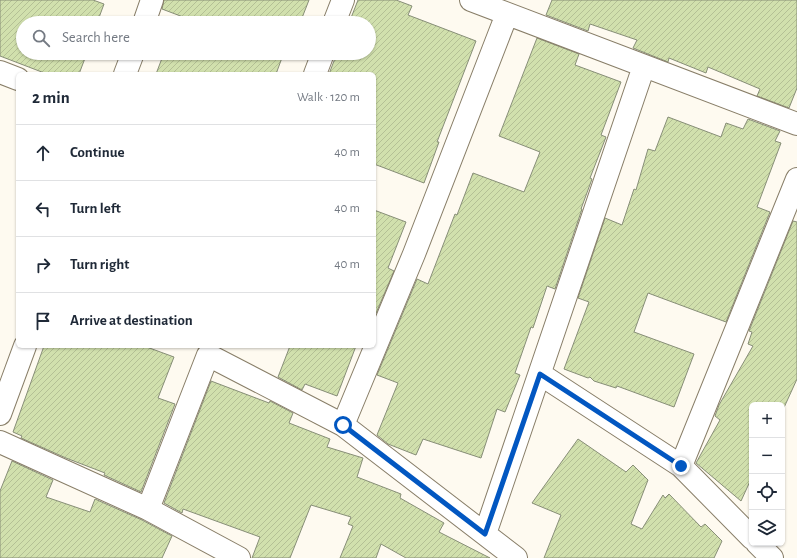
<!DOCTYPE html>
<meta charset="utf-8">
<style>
:root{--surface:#fff;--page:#f6f6f7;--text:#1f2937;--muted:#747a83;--line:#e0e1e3}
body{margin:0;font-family:"Alegreya Sans",sans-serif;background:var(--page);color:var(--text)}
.controls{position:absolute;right:12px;bottom:12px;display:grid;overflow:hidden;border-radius:6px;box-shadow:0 1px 3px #0004}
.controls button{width:36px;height:36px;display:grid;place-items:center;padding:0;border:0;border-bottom:1px solid var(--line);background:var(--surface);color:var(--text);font:20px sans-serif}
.stop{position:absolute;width:12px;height:12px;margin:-9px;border:3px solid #0257c1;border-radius:50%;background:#fff}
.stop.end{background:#0257c1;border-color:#fff;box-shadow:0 1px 4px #0008}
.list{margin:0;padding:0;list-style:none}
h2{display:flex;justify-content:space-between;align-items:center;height:52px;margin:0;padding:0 16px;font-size:17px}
h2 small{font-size:13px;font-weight:400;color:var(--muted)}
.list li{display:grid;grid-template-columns:26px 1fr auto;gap:12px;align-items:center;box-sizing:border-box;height:56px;padding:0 16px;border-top:1px solid var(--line)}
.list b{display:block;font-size:15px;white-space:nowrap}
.list em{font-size:13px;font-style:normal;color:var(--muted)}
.icon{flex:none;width:22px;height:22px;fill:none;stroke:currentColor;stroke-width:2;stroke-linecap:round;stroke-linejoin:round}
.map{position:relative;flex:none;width:797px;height:558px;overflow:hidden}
.search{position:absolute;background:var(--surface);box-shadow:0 1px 3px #0004;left:16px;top:16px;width:360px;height:44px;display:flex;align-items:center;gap:10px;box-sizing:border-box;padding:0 14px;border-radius:22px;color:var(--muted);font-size:15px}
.panel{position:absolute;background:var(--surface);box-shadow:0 1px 3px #0004;left:16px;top:72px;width:360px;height:276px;border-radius:6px}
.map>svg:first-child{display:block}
.building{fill:url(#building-hatch);stroke:#878e77}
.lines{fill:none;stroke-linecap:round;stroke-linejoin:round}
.minor-casing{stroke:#887e68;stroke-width:24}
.minor{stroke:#fff;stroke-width:22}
.route{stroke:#0257c1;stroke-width:5}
</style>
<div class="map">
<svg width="797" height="558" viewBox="0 0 797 558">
<defs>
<pattern id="building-hatch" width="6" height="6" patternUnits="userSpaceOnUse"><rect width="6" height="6" fill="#d1e0ad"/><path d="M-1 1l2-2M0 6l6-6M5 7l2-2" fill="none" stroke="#b4c095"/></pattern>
</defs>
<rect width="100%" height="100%" fill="#fefaf0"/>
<!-- building -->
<path class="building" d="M 0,0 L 93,0 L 104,4 L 97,23 L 23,23 L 23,53 L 87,53 L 79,74 L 47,74 L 0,56 Z
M 164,0 L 309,0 L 300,23 L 199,23 L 162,9 Z
M 358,0 L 396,0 L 412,6 L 408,15 L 476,41 L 437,142 L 439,142 L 424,183 L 374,164 L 374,74 L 329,74 L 337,53 L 369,53 L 369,23 L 349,23 Z
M 552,0 L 797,0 L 797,88 L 789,108 L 757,96 L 760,89 L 708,67 L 706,73 L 669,58 L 668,62 L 633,48 L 637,40 L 590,24 L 588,31 L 546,15 Z
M 537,38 L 579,54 L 575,65 L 621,82 L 601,135 L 606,137 L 590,178 L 592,179 L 581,209 L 582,209 L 555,289 L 547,286 L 533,328 L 531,327 L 515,373 L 520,375 L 505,412 L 497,409 L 481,458 L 423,439 L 416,455 L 388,444 L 377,435 L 398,383 L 377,375 L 417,279 L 428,284 L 455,214 L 457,215 L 473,173 L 524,192 L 540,152 L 499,136 Z
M 164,53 L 293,53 L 291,58 L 283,55 L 276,74 L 156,74 Z
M 668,117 L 721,137 L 726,123 L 743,129 L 748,119 L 780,131 L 775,141 L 781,143 L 757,207 L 770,212 L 726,322 L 648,293 L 634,332 L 694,354 L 674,407 L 617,386 L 616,388 L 594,381 L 590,377 L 588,378 L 564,369 L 589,302 L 578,298 L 605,218 L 622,225 L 634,189 L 636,190 L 648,149 L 655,151 Z
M 374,210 L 406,222 L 388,268 L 394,271 L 374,318 Z
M 793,221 L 797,222 L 797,379 L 782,412 L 782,405 L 752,405 L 752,477 L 741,501 L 696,463 L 720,420 L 715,416 L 719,405 L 753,346 L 748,344 L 752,332 L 749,331 Z
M 44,346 L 144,346 L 174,357 L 158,398 L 175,404 L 141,492 L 104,475 L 105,473 L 66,458 L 21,438 L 22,436 L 13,432 Z
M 290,346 L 356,346 L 337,396 L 305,384 L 302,390 L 278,377 Z
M 211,381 L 269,403 L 270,401 L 293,413 L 289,423 L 330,439 L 327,447 L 363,458 L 357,477 L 401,494 L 400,498 L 444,523 L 439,532 L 490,558 L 406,558 L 381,544 L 376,558 L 340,558 L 353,526 L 348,524 L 351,517 L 311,505 L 290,558 L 252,558 L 260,537 L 183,509 L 182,513 L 164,503 Z
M 578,439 L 626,472 L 633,465 L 648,480 L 631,524 L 642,529 L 663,495 L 665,498 L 669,494 L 701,527 L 705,524 L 722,541 L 714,558 L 544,558 L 561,515 L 532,503 Z
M 12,461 L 53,480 L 46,497 L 90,512 L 95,499 L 142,520 L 172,536 L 162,558 L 0,558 L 0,491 Z"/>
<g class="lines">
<defs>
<path id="minor" d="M 471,0 L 797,124
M 507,14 L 414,254 L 343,425 L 516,558
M 144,23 L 152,0
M 334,23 L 343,0
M 0,72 L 18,79
M 125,74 L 133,53
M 315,74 L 323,53
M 540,374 L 681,466 L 752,538
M 0,414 L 25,346
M 0,442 L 148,509 L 208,355 L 343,425
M 681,466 L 797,179
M 148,509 L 239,558
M 485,534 L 644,66
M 757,543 L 772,558"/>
</defs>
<!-- minor casing -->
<use href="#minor" class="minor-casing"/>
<!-- minor -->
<use href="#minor" class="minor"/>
</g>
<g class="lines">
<!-- route -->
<path class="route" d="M 343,425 L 485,534 L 540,374 L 681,466"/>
</g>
</svg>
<div class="controls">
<button>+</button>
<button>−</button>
<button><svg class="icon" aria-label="locate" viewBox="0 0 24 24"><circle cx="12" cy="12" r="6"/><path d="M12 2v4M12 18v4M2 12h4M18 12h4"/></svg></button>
<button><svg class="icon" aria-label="layers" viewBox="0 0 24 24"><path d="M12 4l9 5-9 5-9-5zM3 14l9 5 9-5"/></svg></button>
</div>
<div class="stop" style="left:343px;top:425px"></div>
<div class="stop end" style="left:681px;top:466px"></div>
<div class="search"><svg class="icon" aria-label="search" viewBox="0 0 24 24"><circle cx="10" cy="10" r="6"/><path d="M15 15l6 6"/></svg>Search here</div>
<section class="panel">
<h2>2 min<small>Walk · 120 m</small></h2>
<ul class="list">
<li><svg class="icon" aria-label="ahead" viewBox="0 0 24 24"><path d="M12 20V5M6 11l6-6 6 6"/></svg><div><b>Continue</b></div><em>40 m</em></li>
<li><svg class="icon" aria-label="left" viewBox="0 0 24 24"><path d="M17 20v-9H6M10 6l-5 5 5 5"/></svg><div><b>Turn left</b></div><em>40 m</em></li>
<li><svg class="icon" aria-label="right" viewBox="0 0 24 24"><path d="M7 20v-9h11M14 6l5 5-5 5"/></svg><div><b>Turn right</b></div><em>40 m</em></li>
<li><svg class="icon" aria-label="arrive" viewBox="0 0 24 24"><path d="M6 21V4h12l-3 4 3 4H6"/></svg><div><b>Arrive at destination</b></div></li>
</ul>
</section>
</div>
